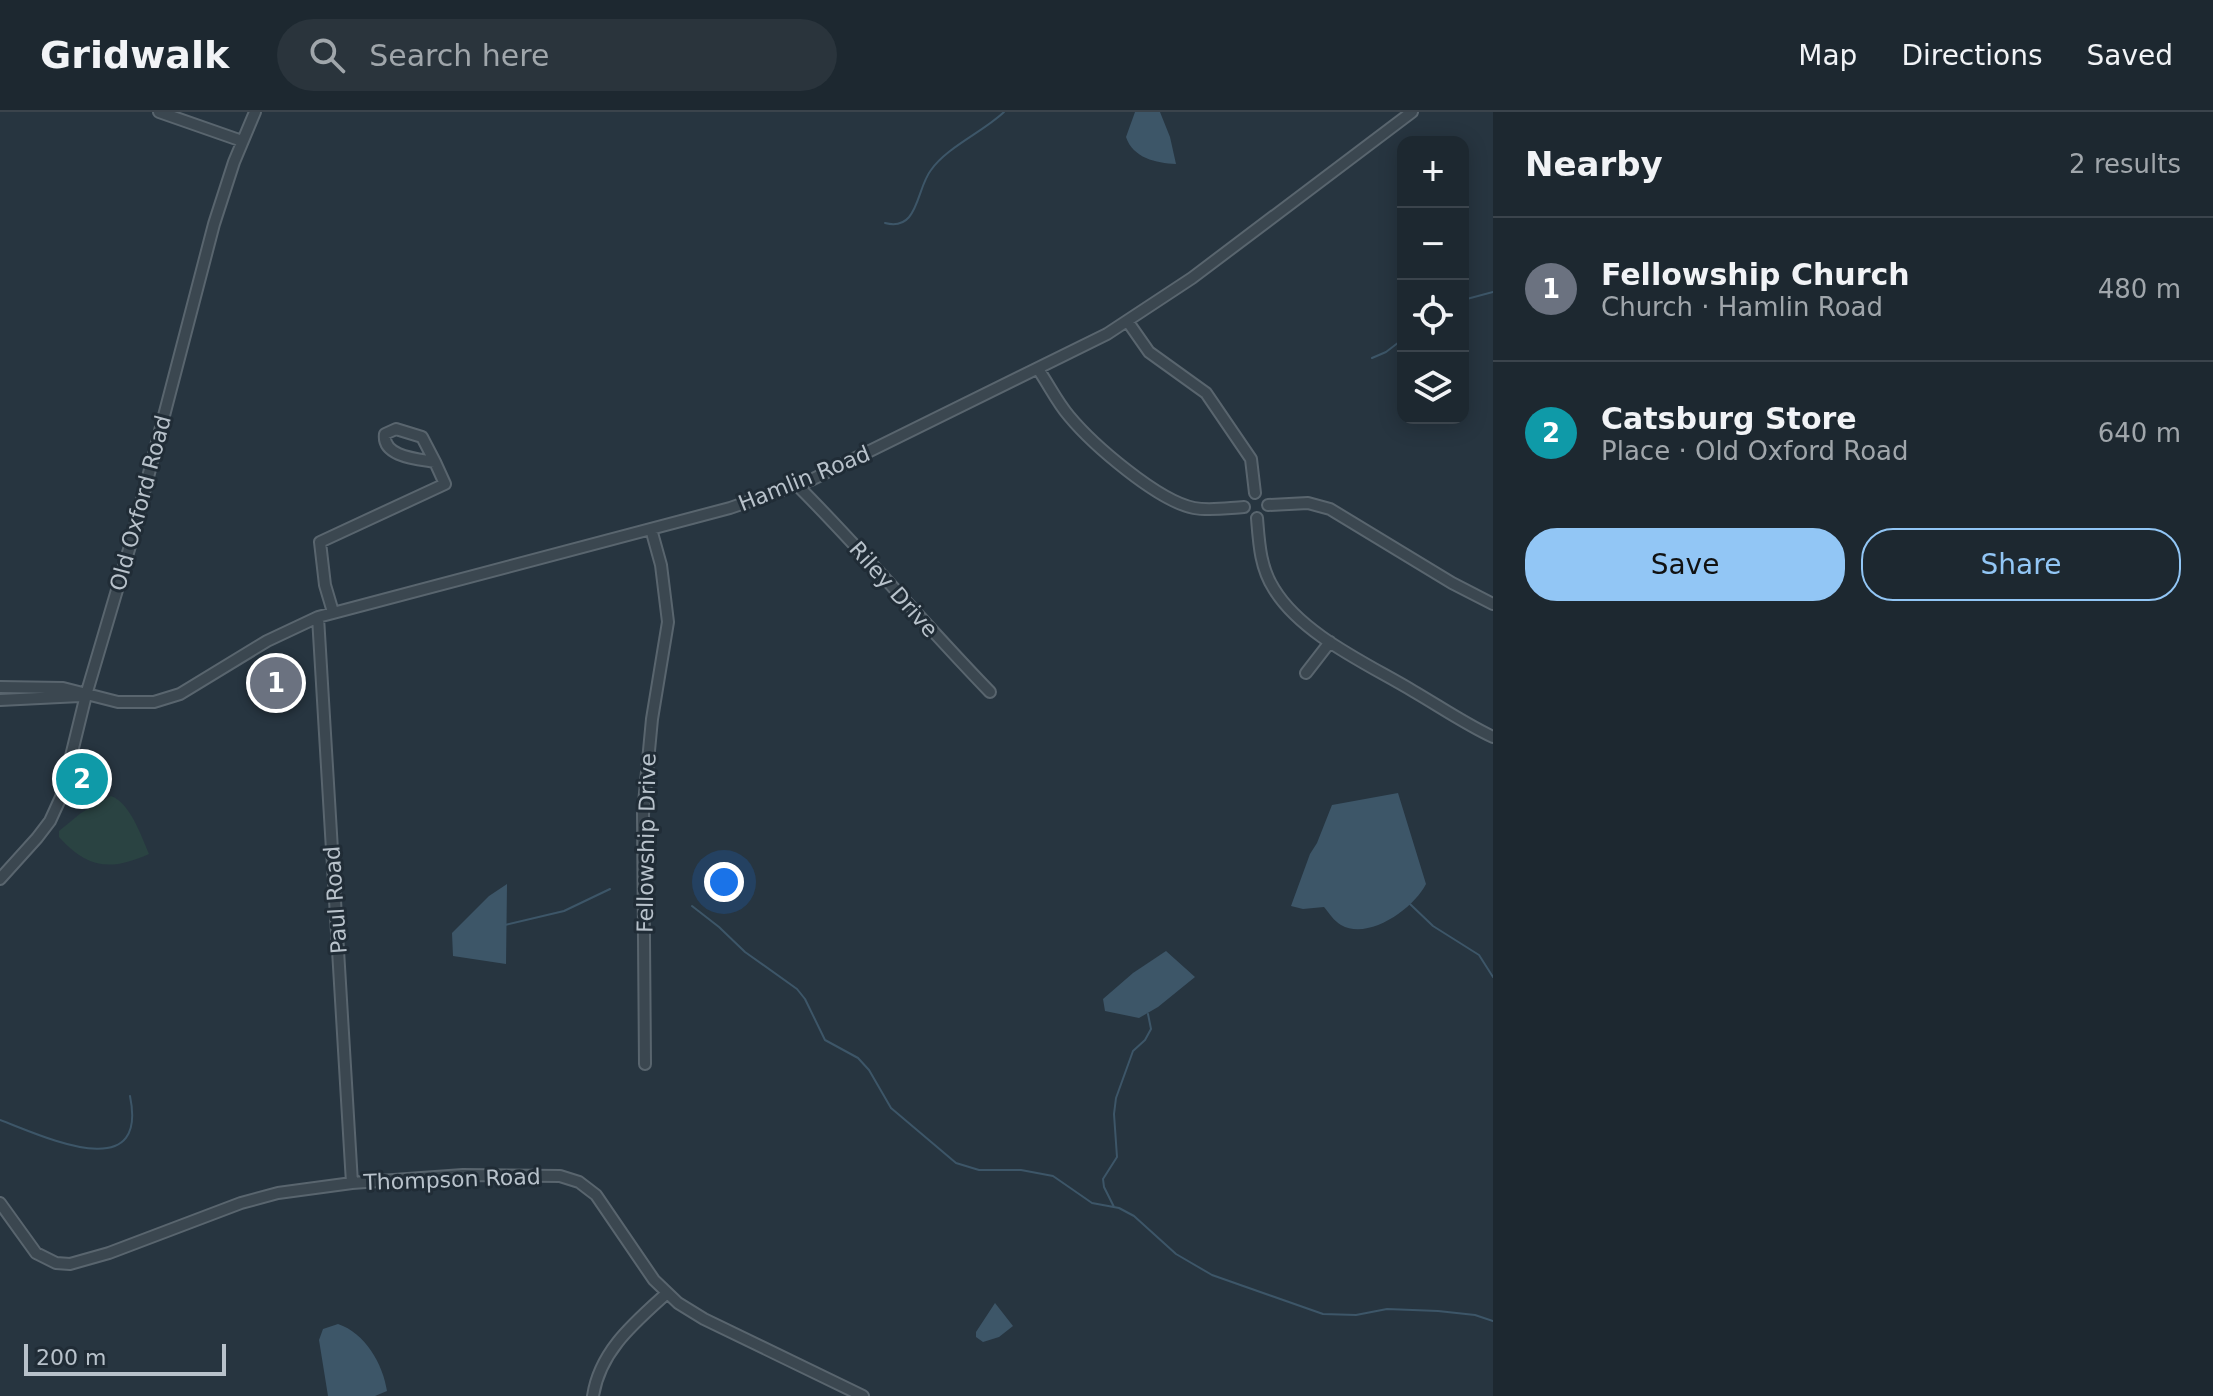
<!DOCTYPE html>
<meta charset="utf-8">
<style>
:root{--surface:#1d2830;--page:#2a343c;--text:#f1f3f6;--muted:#a0a6ab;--line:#3b444c;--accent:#92c6f5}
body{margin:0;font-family:"DejaVu Sans",sans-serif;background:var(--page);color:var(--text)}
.controls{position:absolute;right:24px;top:24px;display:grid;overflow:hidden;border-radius:16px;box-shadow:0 4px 20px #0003}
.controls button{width:72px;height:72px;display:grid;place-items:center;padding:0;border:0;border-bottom:2px solid var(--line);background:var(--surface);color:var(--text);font:40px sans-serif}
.scale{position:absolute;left:24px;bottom:20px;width:202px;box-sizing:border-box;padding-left:8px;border:4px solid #b8c2cb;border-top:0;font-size:22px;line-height:28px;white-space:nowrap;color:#b8c2cb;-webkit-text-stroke:6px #202c36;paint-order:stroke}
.you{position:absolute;left:724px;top:770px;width:28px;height:28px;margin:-20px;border:6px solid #fff;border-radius:50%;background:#1a73e8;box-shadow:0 0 0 12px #1a73e833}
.badge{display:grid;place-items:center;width:52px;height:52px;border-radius:50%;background:var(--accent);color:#fff;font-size:26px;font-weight:700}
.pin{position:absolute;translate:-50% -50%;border:4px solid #fff;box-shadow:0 2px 8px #0006}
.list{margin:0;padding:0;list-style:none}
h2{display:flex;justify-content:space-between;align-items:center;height:104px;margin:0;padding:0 32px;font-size:34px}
h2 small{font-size:26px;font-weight:400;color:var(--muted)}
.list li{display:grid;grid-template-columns:52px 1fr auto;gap:24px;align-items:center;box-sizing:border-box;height:144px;padding:0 32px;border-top:2px solid var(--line)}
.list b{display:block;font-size:30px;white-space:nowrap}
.list p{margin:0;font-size:26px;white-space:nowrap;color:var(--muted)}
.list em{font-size:26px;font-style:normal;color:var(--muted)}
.actions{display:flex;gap:16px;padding:24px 32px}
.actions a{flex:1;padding:18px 0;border:2px solid var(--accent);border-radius:32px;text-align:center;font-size:28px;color:var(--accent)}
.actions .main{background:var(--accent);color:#111}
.icon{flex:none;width:44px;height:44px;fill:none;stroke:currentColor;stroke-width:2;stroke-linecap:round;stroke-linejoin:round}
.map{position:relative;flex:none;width:1493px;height:1284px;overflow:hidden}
header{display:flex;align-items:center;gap:48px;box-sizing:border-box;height:112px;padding:0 40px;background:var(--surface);border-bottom:2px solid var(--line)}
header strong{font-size:38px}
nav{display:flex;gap:44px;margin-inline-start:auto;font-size:28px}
.search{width:560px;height:72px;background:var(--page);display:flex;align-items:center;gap:20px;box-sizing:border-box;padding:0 28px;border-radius:44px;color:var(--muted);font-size:30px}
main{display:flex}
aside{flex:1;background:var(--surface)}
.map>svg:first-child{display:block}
.green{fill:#2a4342}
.water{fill:#3d5668}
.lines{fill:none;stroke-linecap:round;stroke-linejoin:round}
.stream{stroke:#3d5668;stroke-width:2}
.minor-casing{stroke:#59656e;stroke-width:14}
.minor{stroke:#3b4750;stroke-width:10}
.labels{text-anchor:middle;stroke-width:6;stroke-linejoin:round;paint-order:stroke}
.street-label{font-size:22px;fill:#b8c2cb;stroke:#202c36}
</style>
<header>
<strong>Gridwalk</strong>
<div class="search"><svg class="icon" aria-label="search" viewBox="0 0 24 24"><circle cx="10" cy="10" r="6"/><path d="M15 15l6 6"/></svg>Search here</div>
<nav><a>Map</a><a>Directions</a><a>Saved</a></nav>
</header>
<main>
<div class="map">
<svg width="1493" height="1284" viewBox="0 0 1493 1284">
<rect width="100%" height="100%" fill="#273540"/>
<!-- green -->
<path class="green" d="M 111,684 C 130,691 141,723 149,742 C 111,759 88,757 59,725 L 59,719 L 81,701 Z"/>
<!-- water -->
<path class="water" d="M 1135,0 L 1160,0 L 1170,25 L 1176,52 C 1156,51 1133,46 1126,25 Z
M 1398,681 L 1426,772 C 1414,796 1369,829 1341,813 C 1334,809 1329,801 1324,795 L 1303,797 L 1291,794 L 1310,742 L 1317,731 L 1332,693 Z
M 507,772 L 506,852 L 453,844 L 452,821 L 489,784 Z
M 1166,839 L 1195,865 L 1158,895 L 1139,906 L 1105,899 L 1103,887 L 1133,861 Z
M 995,1191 L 1013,1214 L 999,1225 L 983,1230 L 976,1225 L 976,1220 Z
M 338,1212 C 365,1221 383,1252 387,1279 L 375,1284 L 328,1284 L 319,1228 L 323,1217 Z"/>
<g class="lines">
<!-- stream -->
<path class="stream" d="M 885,111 C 919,120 916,77 931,58 C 947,35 983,20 1004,0
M 1463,188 L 1493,180
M 1372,246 L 1386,240 L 1403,227
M 1410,792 L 1433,814 L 1479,843 L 1493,865
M 692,794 L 719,815 L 745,840 L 797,877 L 805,887 L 825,928 L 858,946 L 869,958 L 891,996 L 956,1051 L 979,1058 L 1021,1058 L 1053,1064 L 1092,1091 L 1119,1096 L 1134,1104 L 1176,1142 L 1212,1163 L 1323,1202 L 1356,1203 L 1387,1197 L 1438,1199 L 1475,1203 L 1493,1209
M 505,813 L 564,799 L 610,777
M 0,1008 C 41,1023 149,1076 130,984
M 1114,1095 L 1104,1075 L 1103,1067 L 1117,1045 L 1114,1002 L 1116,986 L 1133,939 L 1145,928 L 1151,917 L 1148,902"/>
<defs>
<path id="minor" d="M 159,0 L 242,29
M 1128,210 L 1149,240 L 1206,281 L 1251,347 L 1255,381
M 1038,257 C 1049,273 1057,290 1069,304 C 1093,333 1158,389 1194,396 C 1210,399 1227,396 1244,395
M 396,317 L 422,325 L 435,350 C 418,347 382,345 385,322 Z
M 797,373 C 864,440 924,512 990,580
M 1268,393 L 1308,391 L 1330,397 L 1452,471 L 1493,492
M 1257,406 C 1259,431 1260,455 1274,477 C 1302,523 1368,552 1413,579 C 1439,594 1465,612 1493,625
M 333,500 L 325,473 L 320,430 L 445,372 L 435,350
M 318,505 L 352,1071
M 1306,561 L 1330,530
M 0,575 L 63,576 L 118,590 L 154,590 L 180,582 L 267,529 L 318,505 L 730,396 L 811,368 L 1107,222 L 1192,166 L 1412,0
M 0,588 L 80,584
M 0,767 L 37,726 L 50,709 L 61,685 L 86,583 L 130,434 L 214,112 L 234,50 L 255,0
M 645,952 L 643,702 L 652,607 L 668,510 L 661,453 L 651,417
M 0,1091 L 36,1141 L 56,1151 L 70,1152 L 109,1141 L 241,1091 L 278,1081 L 352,1071 L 463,1063 L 560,1064 L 579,1070 L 596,1083 L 654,1168 L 678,1191 L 704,1207 L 863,1284
M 593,1284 C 600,1239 634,1211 666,1182"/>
</defs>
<!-- minor casing -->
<use href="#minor" class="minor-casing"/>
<!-- minor -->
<use href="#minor" class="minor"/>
</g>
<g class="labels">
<!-- street labels -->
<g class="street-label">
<text transform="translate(804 366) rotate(-22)" y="8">Hamlin Road</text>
<text transform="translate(140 391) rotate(-75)" y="8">Old Oxford Road</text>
<text transform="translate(894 477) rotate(48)" y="8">Riley Drive</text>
<text transform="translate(646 731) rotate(-89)" y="8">Fellowship Drive</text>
<text transform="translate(335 788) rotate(-94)" y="8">Paul Road</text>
<text transform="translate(452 1067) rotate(-2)" y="8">Thompson Road</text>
</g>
</g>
</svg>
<div class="controls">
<button>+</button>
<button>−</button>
<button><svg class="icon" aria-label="locate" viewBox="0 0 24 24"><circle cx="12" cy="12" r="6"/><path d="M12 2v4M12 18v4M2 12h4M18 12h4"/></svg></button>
<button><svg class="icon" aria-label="layers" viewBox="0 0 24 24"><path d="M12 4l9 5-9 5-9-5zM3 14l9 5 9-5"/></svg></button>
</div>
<div class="scale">200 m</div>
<div class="you"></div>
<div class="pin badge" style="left:276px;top:571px;background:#6b7280">1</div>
<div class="pin badge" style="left:82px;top:667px;background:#0f9aa8">2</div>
</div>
<aside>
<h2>Nearby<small>2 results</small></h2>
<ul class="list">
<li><span class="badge" style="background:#6b7280">1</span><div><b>Fellowship Church</b><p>Church · Hamlin Road</p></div><em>480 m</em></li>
<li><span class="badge" style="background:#0f9aa8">2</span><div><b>Catsburg Store</b><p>Place · Old Oxford Road</p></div><em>640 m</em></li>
</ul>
<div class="actions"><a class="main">Save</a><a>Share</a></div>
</aside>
</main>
